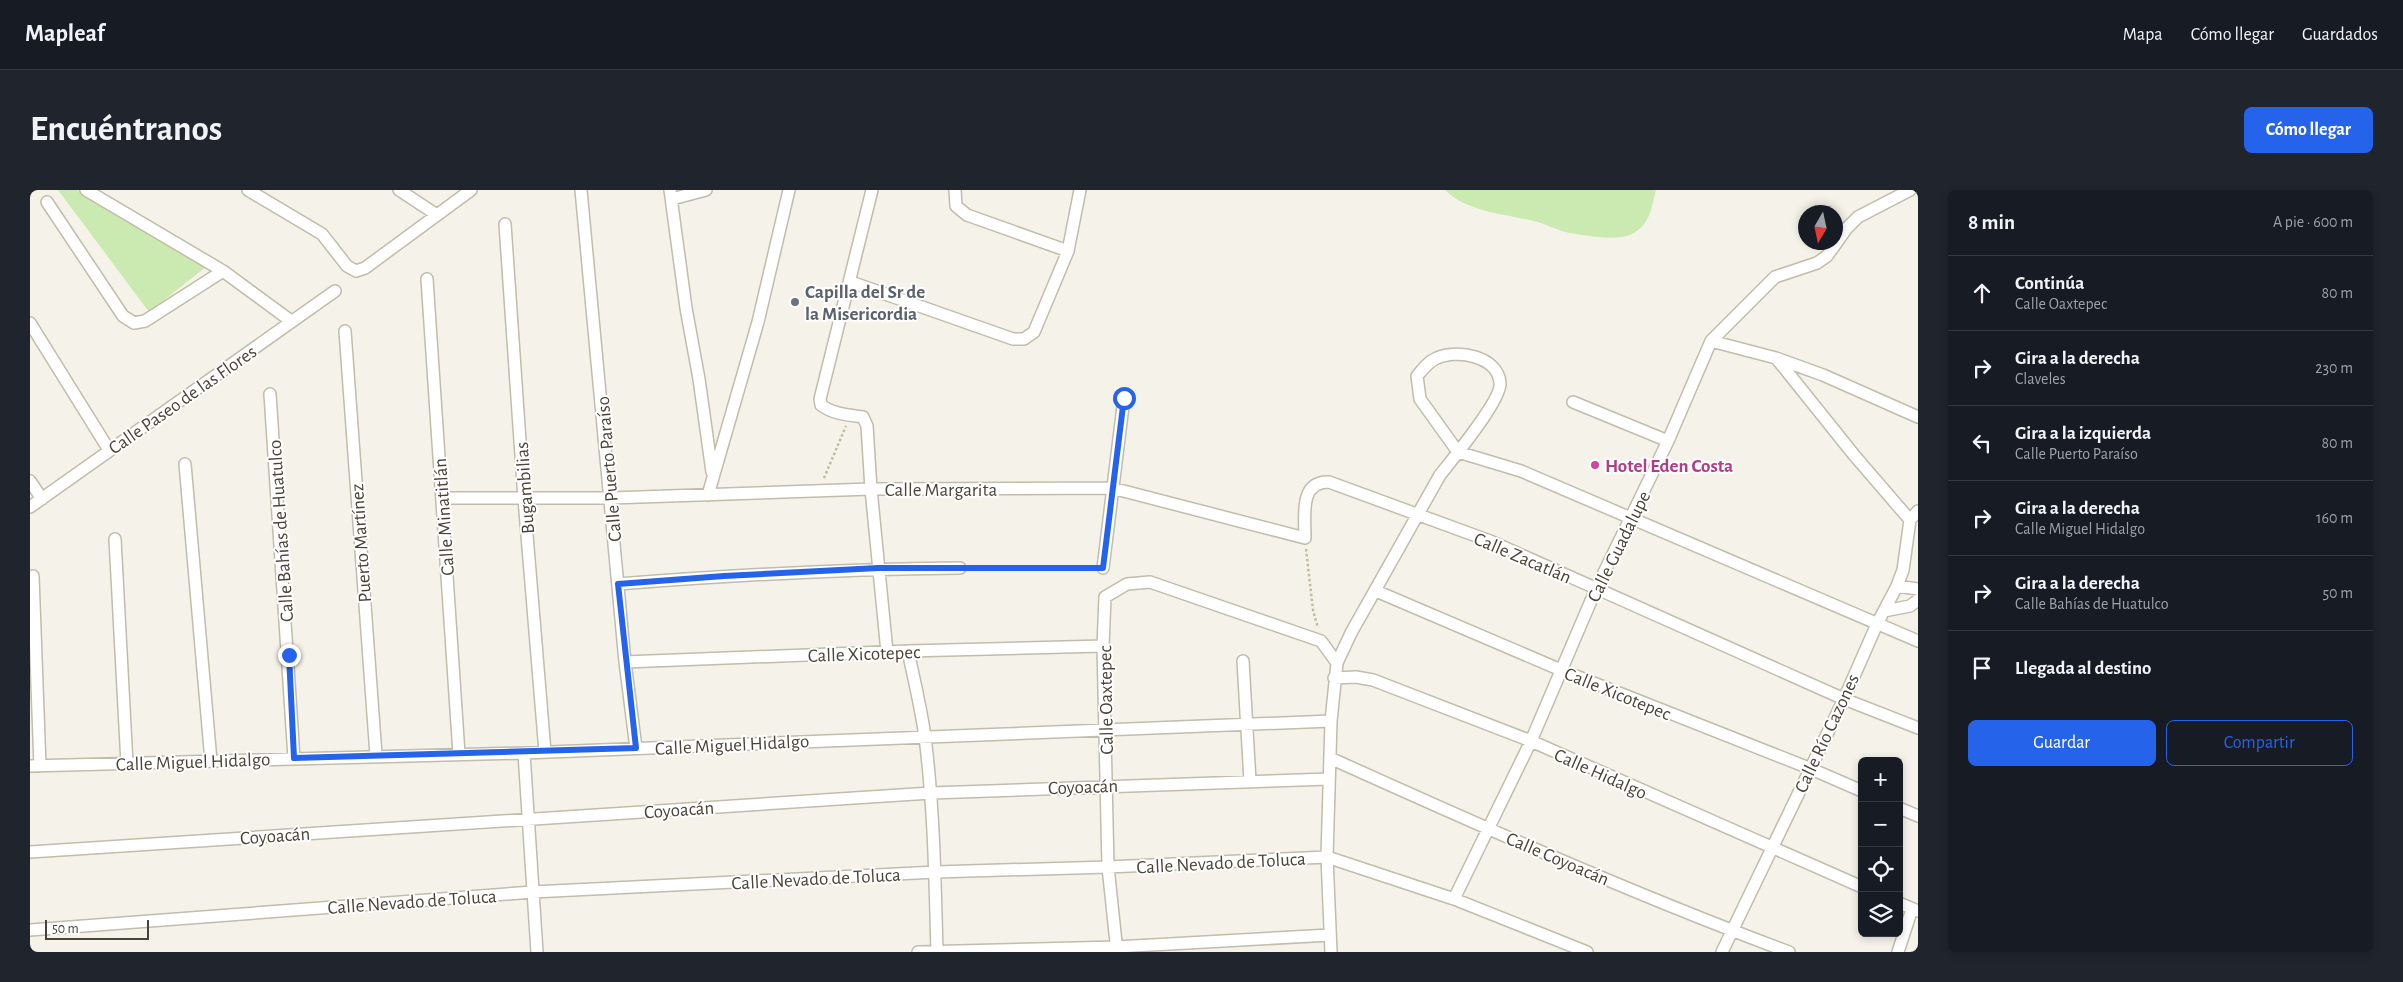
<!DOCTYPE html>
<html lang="es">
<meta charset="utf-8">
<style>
:root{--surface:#171b24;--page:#20242c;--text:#f1f3f6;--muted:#9ea1a6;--line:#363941;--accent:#2563eb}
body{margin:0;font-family:"Alegreya Sans",sans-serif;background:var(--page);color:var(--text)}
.controls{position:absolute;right:15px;bottom:15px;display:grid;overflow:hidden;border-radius:8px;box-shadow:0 2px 8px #0003}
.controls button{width:45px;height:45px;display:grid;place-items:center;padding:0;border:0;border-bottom:1px solid var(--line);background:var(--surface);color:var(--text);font:25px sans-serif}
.compass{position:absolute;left:1768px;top:15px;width:45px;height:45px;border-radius:50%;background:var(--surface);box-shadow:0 2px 8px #0003;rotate:189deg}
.scale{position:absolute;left:15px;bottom:12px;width:104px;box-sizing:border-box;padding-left:5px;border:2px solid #494437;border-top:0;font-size:14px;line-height:18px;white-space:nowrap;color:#494437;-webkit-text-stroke:4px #fff;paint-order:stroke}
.stop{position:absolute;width:15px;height:15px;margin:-11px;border:4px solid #2563eb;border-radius:50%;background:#fff}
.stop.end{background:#2563eb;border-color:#fff;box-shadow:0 1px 5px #0008}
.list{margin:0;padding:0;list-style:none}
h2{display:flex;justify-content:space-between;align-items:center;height:65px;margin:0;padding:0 20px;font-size:21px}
h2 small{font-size:16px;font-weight:400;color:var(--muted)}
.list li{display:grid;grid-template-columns:32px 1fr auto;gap:15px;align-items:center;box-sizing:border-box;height:75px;padding:0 20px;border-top:1px solid var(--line)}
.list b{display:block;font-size:19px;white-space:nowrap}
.list p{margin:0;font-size:16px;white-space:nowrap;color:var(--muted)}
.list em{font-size:16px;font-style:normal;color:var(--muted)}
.actions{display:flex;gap:10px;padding:15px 20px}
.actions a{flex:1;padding:11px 0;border:1px solid var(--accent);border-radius:8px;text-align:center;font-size:18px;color:var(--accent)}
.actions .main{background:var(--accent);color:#fff}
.icon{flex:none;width:28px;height:28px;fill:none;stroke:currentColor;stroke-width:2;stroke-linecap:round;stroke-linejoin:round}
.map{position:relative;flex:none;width:1888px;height:762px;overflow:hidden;border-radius:8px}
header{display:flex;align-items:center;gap:30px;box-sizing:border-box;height:70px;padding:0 25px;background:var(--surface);border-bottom:1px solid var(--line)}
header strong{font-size:24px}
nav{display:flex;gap:28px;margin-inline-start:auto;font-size:18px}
.intro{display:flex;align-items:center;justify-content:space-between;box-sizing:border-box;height:120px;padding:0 30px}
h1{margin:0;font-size:35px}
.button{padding:12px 22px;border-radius:8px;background:var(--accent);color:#fff;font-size:18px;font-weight:700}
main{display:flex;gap:30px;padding:0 30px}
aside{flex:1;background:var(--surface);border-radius:8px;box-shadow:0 2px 8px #0003}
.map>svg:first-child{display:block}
.green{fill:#cbeab1}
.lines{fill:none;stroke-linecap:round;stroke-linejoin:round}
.minor-casing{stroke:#c1bcab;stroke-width:14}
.path{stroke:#c3b99c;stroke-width:2.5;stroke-dasharray:2.5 2.5;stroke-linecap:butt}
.minor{stroke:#fff;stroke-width:11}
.route{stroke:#2563eb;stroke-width:6}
.worship-dot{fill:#6b7280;stroke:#fff;stroke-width:2}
.hotel-dot{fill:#d1479c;stroke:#fff;stroke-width:2}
.labels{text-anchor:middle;stroke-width:4;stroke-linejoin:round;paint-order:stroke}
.worship-label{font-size:19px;font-weight:bold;fill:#5b616d;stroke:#fff;text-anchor:start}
.street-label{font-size:19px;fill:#494437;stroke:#fff}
.hotel-label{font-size:19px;font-weight:bold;fill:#b23c85;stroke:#fff;text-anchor:start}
</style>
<header>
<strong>Mapleaf</strong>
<nav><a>Mapa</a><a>Cómo llegar</a><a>Guardados</a></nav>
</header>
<div class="intro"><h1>Encuéntranos</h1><a class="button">Cómo llegar</a></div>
<main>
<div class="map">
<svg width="1888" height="762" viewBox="0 0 1888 762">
<rect width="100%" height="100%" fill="#f5f3e9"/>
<!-- green -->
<path class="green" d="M 28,0 L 47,0 L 176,77 L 119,122 Z
M 1415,0 L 1626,0 C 1622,16 1620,34 1604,43 C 1588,52 1558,46 1540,43 C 1528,41 1516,34 1504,31 C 1475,24 1437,22 1415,0 Z"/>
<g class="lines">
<defs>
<path id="minor" d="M 56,0 L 193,81 L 261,131
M 218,0 L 292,44 L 317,76 L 326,81 L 335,78 L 441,0
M 369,0 L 407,25
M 551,0 L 595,472 L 606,558
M 640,0 L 656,118 L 669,189 L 682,282
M 842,0 L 790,209 L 791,215 C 803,224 818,225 833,227 L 837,236 L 841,299 L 857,462
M 925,0 L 926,16 L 937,25 L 1038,61
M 642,9 L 676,0
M 17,12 L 93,126 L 104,133 L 115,131 L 193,81
M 475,34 L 494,309 L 515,562
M 397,89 L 429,564
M 821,92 L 983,149 L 994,149 L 1004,142 L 1038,61 L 1050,0
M 0,133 L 79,260
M 315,141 L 346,565
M 1681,151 L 1746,168 L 1793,185 L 1888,227
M 1747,169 L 1824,265 L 1880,330
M 240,204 L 264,568
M 1543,212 L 1638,251
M 155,274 L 181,571
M 0,291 L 12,309
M 678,305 L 728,132 L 759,0
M 412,308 L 581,308 L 841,299 L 1082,298 L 1275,348 C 1275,326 1269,291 1299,292 L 1460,351 L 1814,509 L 1888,538
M 0,317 L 305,101
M 85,349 L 97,574
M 1073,378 L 1094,208
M 3,386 L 10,576
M 588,394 C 702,385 816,379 930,378
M 1867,396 L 1888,399
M 1346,401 L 1531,480 L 1779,578 L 1832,601
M 1854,421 L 1880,416 L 1888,410
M 878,461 C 884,489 891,518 895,547 C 904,619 905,690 907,762
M 1213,471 L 1220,591
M 595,472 L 878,461 L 1073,456
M 1304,488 L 1326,487 L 1343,490 L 1501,551 L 1832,697
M 494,563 L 507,762
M 1300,568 C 1451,636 1603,704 1759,762
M 0,576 L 494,563 L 1301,531
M 1869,618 L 1888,626
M 0,662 L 901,603 L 1299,589
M 1424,709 L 1501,551 L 1566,399 L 1638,251 L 1681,151 L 1745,87 L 1787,73 L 1797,66 L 1817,38 L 1828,27 L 1880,0
M 1869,713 L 1888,721
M 0,740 L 503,702 L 906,682 L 1078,677 L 1297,667 L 1424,709 L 1557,762
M 888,762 L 1086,757 L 1300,745
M 1087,762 L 1078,677 L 1073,456 L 1075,407 L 1097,394 L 1120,392 L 1291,451 L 1307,473
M 1301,762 L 1297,667 L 1301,531 L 1307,473 L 1321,443 L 1410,285 C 1422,270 1472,209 1470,193 C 1468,166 1427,159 1407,168 C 1399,171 1393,179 1387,186 L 1390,209 L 1428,262 L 1491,281 L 1888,451
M 1692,762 L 1814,509 L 1847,434 L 1867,396 L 1873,380 L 1880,330 L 1888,321
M 1868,762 L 1882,719"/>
</defs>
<!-- minor casing -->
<use href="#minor" class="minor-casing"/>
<!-- path -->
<path class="path" d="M 794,288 L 816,236
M 1276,359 L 1283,420 L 1288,438
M 941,378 L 1060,378"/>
<!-- minor -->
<use href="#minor" class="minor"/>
</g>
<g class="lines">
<!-- route -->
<path class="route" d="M 259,465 L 264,568 L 606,558 L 588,394 L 694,386 L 848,378 L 1073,378 L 1094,208"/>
</g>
<!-- markers -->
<circle class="worship-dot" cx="765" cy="112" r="5"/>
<circle class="hotel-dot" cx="1565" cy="275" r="5"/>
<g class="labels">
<!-- worship labels -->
<g class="worship-label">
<text x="775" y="108">Capilla del Sr de<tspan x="775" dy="22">la Misericordia</tspan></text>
</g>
<!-- street labels -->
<g class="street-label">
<text transform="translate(152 209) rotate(-35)" y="7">Calle Paseo de las Flores</text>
<text transform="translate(578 279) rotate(-95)" y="7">Calle Puerto Paraíso</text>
<text transform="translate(494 298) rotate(-94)" y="7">Bugambilias</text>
<text x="911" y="306">Calle Margarita</text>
<text transform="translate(413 327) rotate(-94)" y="7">Calle Minatitlán</text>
<text transform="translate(250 341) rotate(-94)" y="7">Calle Bahías de Huatulco</text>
<text transform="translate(330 353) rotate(-94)" y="7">Puerto Martínez</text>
<text transform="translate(1588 356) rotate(-64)" y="7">Calle Guadalupe</text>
<text transform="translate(1493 367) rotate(23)" y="7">Calle Zacatlán</text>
<text transform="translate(834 463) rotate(-2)" y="7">Calle Xicotepec</text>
<text transform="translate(1588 503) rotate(22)" y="7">Calle Xicotepec</text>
<text transform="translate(1075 510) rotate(-91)" y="7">Calle Oaxtepec</text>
<text transform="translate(1796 543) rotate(-65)" y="7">Calle Río Cazones</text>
<text transform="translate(702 554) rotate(-3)" y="7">Calle Miguel Hidalgo</text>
<text transform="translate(163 571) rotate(-2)" y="7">Calle Miguel Hidalgo</text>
<text transform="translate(1571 583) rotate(24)" y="7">Calle Hidalgo</text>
<text transform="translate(1053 596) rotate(-2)" y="7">Coyoacán</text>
<text transform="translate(649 619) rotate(-4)" y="7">Coyoacán</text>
<text transform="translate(245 645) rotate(-4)" y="7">Coyoacán</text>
<text transform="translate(1528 668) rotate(23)" y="7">Calle Coyoacán</text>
<text transform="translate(1191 672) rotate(-3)" y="7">Calle Nevado de Toluca</text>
<text transform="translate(786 688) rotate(-3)" y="7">Calle Nevado de Toluca</text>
<text transform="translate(382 711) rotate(-4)" y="7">Calle Nevado de Toluca</text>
</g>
<!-- hotel labels -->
<g class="hotel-label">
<text x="1575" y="282">Hotel Eden Costa</text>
</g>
</g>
</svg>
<div class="controls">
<button>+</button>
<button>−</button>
<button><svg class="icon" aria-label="locate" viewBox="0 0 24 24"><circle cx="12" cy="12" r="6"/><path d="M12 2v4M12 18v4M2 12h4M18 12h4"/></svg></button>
<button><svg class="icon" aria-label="layers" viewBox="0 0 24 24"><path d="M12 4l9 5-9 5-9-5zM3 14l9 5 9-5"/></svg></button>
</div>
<svg class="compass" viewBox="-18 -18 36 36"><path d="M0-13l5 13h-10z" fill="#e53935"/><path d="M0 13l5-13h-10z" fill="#9ea1a6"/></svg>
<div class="scale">50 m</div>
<div class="stop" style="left:1094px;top:208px"></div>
<div class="stop end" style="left:259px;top:465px"></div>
</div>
<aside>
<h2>8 min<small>A pie · 600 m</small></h2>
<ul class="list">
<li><svg class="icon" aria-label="ahead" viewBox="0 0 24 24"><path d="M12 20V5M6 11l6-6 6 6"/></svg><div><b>Continúa</b><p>Calle Oaxtepec</p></div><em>80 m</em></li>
<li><svg class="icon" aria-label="right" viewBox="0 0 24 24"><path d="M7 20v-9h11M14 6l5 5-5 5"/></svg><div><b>Gira a la derecha</b><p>Claveles</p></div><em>230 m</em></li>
<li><svg class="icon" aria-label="left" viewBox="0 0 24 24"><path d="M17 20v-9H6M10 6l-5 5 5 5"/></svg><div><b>Gira a la izquierda</b><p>Calle Puerto Paraíso</p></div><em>80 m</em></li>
<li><svg class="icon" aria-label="right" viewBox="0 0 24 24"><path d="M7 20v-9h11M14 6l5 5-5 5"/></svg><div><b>Gira a la derecha</b><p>Calle Miguel Hidalgo</p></div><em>160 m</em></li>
<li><svg class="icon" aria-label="right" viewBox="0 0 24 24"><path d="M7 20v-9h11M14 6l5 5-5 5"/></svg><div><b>Gira a la derecha</b><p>Calle Bahías de Huatulco</p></div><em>50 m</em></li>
<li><svg class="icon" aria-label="arrive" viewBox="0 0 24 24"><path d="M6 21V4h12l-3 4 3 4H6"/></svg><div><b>Llegada al destino</b></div></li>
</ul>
<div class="actions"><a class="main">Guardar</a><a>Compartir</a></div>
</aside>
</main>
